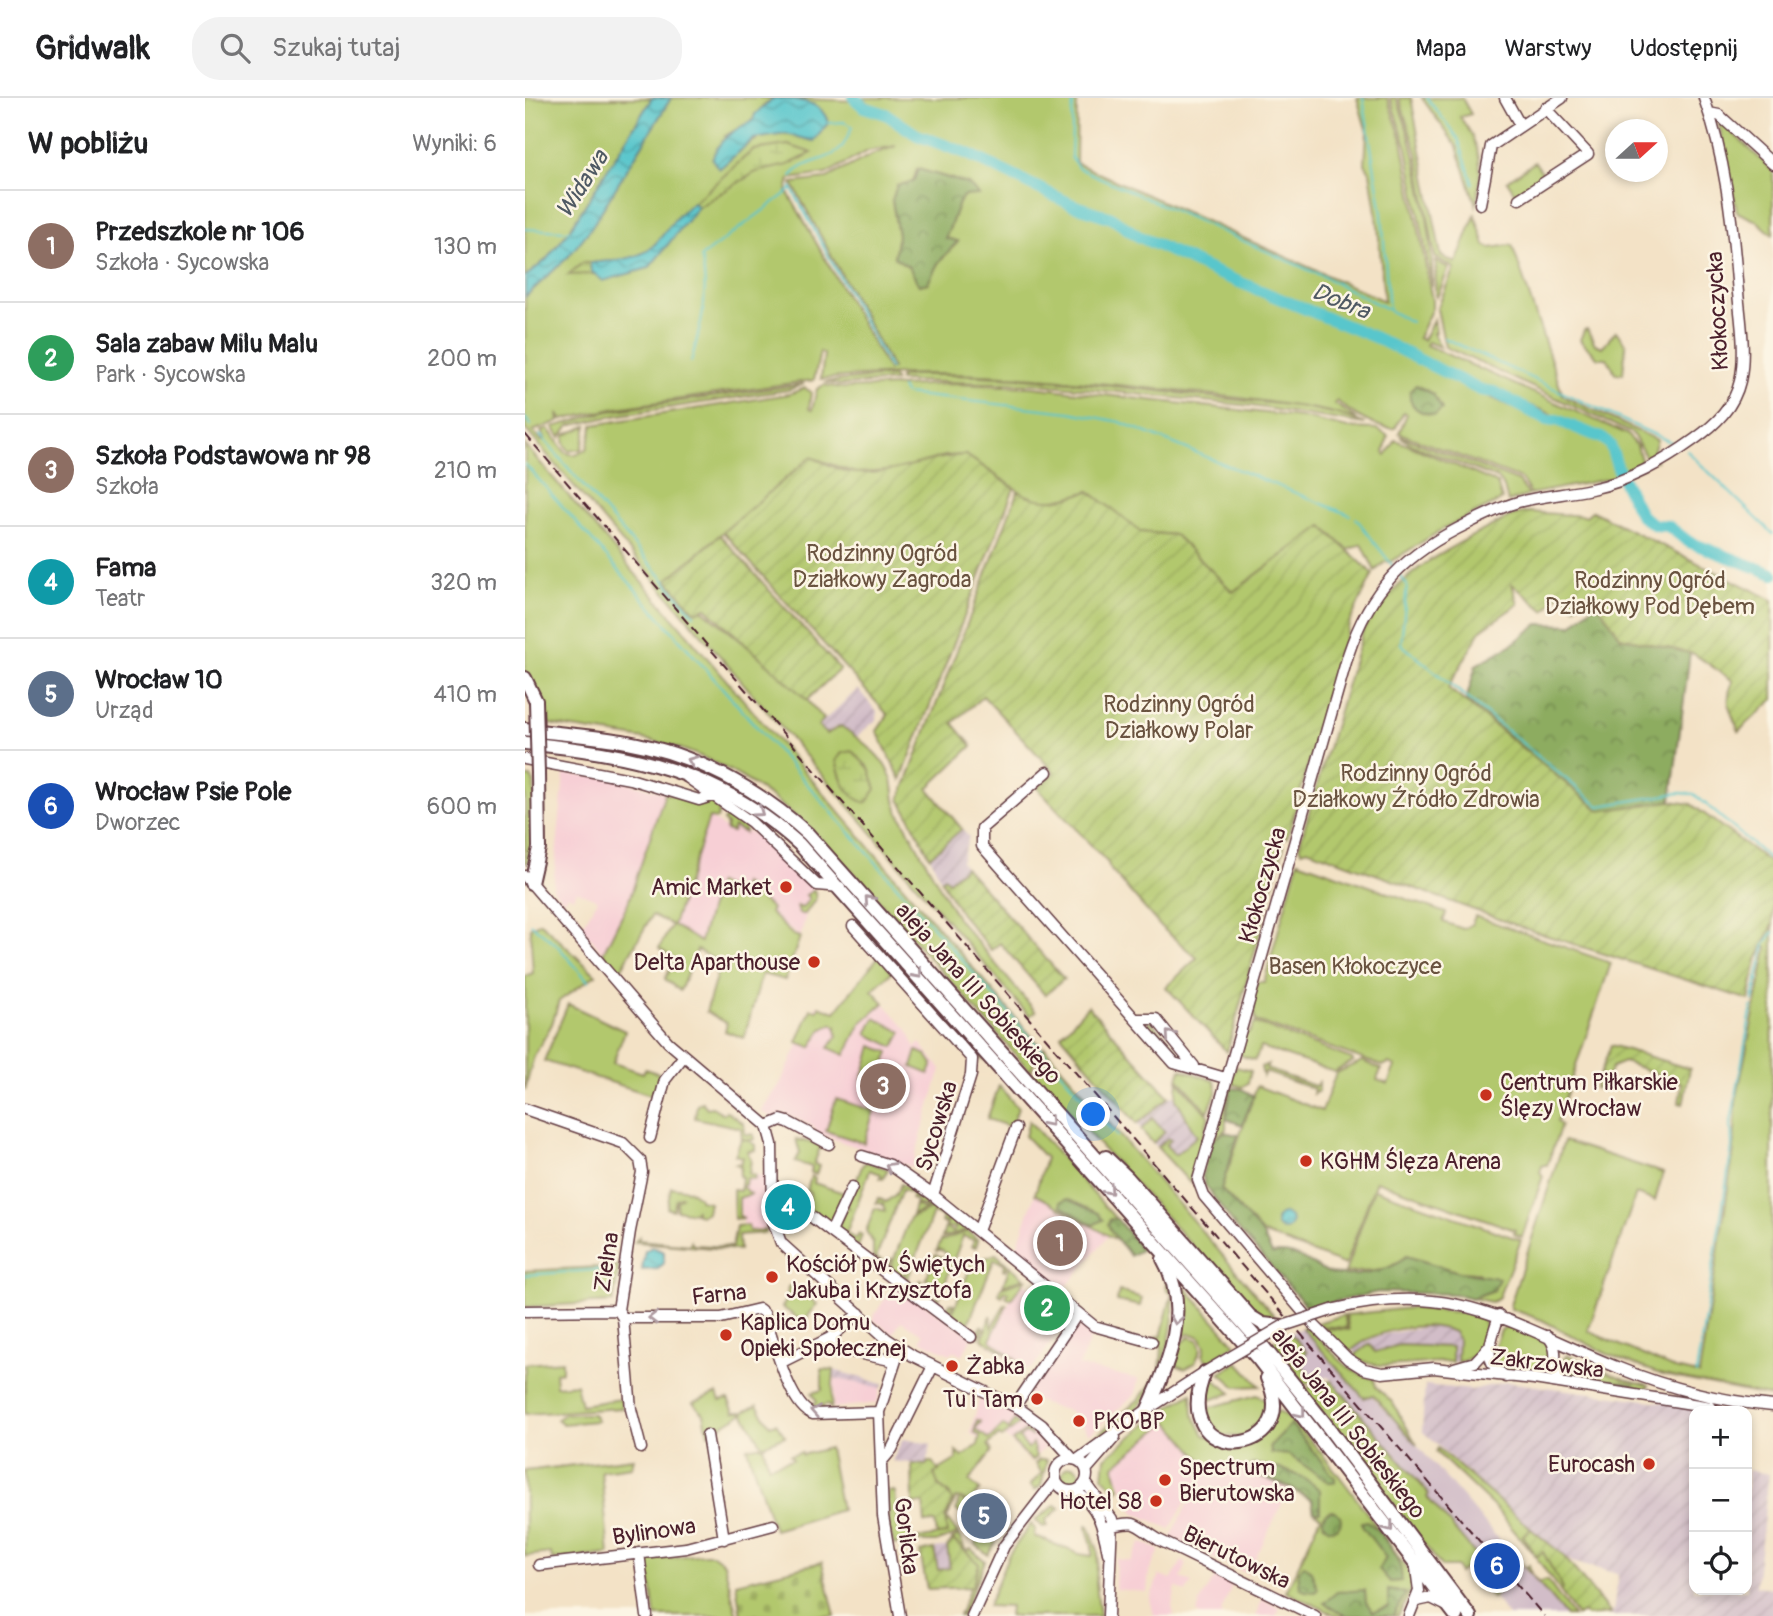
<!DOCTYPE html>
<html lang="pl">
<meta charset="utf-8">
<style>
:root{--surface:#fff;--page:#f2f2f2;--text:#202124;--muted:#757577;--line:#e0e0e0;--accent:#2563eb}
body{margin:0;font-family:Pangolin,sans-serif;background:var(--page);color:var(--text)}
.controls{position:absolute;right:21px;bottom:21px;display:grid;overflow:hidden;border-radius:14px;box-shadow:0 4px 10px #0003}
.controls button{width:63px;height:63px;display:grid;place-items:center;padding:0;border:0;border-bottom:2px solid var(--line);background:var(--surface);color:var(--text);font:35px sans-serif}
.compass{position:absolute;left:1080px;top:21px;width:63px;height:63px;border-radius:50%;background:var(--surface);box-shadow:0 4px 10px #0003;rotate:69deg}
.you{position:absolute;left:569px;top:1017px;width:24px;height:24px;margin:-18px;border:5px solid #fff;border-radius:50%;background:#1a73e8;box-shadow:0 0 0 10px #1a73e833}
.badge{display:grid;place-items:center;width:46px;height:46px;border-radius:50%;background:var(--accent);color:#fff;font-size:23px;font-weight:700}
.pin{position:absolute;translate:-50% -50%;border:4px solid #fff;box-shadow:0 2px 7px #0006}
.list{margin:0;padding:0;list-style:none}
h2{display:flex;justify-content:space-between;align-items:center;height:91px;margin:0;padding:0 28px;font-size:30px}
h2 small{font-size:23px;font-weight:400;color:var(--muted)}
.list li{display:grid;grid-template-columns:46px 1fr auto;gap:21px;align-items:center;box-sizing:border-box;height:112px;padding:0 28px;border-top:2px solid var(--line)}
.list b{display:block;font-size:26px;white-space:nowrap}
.list p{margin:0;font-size:23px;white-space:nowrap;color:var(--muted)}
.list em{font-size:23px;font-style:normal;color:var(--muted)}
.icon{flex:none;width:38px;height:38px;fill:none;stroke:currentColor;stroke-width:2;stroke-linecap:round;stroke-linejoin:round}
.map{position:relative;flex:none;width:1248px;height:1518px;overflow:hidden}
header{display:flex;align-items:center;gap:42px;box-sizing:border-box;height:98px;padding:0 35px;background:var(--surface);border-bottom:2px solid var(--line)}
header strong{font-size:33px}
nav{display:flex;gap:38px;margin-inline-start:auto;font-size:24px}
.search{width:490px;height:63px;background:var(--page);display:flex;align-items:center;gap:18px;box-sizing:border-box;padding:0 24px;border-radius:28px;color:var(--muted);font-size:26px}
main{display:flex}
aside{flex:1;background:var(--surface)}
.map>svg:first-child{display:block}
.built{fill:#f7cfd5}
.industrial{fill:url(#industrial-furrows)}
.railway{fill:#d2bdc8}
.green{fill:#b2c86d;stroke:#7e744c;stroke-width:2;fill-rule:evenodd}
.forest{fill:url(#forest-crowns);stroke:#6c6646;stroke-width:2}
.wetland{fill:url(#wetland-marsh);stroke:#7e744c;stroke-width:2}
.cemetery{fill:url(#cemetery-stones);stroke:#7e744c;stroke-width:2}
.garden{fill:url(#garden-furrows);stroke:#7e744c;stroke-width:2}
.water{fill:url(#water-waves);stroke:#51727c;stroke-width:2}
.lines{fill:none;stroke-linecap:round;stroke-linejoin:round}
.stream{stroke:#58c6cc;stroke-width:2}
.river{stroke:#58c6cc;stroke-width:12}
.minor-casing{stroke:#633c42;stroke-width:13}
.major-casing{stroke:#633c42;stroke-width:16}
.minor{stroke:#fff;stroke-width:10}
.major{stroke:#fff;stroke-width:12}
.rail{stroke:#4a1f2b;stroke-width:2;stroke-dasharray:10 5;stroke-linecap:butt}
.minor-bridge-casing{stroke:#633c42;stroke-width:13;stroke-linecap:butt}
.major-bridge-casing{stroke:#633c42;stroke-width:16;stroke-linecap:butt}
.minor-bridge{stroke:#fff;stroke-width:10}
.major-bridge{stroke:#fff;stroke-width:12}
.oneway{stroke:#ae9aa0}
.poi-dot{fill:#c8321e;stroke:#fcf5e5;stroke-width:2.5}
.labels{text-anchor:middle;stroke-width:5;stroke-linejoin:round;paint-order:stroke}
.street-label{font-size:23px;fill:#4a1f2b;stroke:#fcf5e5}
.park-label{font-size:23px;fill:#69523f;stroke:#fcf5e5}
.poi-label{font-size:23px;fill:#4a1f2b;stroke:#fcf5e5;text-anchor:start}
.water-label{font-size:24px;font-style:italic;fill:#4f5963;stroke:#fcf5e5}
</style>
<header>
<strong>Gridwalk</strong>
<div class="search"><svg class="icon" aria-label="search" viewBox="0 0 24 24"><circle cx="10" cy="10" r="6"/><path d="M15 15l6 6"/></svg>Szukaj tutaj</div>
<nav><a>Mapa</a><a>Warstwy</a><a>Udostępnij</a></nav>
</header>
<main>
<aside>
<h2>W pobliżu<small>Wyniki: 6</small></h2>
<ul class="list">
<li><span class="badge" style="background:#8d6e63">1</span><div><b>Przedszkole nr 106</b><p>Szkoła · Sycowska</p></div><em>130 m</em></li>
<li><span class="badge" style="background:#2e9e5b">2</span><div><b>Sala zabaw Milu Malu</b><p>Park · Sycowska</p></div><em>200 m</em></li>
<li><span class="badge" style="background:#8d6e63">3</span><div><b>Szkoła Podstawowa nr 98</b><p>Szkoła</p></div><em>210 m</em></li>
<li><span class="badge" style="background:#0f9aa8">4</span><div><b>Fama</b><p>Teatr</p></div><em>320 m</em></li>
<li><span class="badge" style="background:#5c6f8a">5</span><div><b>Wrocław 10</b><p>Urząd</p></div><em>410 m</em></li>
<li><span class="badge" style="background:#1a4fb4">6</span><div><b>Wrocław Psie Pole</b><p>Dworzec</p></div><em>600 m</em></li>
</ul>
</aside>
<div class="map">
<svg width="1248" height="1518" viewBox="0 0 1248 1518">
<defs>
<pattern id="industrial-furrows" width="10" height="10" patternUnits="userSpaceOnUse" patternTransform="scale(1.75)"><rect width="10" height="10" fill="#d2bdc8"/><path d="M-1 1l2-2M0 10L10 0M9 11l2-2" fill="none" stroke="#b6a2ac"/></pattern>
<pattern id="forest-crowns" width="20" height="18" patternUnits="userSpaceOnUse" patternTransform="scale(1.75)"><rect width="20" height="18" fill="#8dac60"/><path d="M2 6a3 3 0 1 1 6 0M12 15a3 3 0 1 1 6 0" fill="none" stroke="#758b4f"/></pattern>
<pattern id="wetland-marsh" width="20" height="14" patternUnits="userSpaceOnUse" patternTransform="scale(1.75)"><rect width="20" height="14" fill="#b2c86d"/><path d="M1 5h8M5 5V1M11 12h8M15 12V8" fill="none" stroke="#9bab5f"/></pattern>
<pattern id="cemetery-stones" width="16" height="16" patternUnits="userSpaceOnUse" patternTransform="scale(1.75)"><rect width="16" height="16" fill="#b2c86d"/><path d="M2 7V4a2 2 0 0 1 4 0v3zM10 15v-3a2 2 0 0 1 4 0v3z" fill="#9bab5f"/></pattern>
<pattern id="garden-furrows" width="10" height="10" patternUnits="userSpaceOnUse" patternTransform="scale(1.75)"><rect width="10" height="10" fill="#b2c86d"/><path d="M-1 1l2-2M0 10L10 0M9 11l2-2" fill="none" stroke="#9bab5f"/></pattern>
<pattern id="water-waves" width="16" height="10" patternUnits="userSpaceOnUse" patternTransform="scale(1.75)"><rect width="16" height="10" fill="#58c6cc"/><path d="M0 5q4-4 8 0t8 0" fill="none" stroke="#4ba0a6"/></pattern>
</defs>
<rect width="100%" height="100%" fill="#fcf5e5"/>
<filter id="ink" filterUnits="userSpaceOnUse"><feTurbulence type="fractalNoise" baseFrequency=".0143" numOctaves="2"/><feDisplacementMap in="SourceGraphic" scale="14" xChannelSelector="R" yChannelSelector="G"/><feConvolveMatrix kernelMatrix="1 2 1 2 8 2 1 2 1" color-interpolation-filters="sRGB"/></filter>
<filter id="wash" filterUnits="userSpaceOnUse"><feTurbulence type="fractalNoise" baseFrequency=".00686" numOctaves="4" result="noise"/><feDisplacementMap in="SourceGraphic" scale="28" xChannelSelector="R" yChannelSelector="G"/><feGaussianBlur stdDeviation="1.57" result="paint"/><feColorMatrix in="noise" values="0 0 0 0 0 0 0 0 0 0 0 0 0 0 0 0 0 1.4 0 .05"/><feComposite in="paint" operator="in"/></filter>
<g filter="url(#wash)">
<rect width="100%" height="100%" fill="#f3e2c6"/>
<!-- built -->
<path class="built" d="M 39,676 L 90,681 L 140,695 L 103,805 L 78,855 L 56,829 L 73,802 L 52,793 L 48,800 L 43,797 L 39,803 L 28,791 Z
M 184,720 L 206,734 L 209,729 L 243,741 L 285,782 L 291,800 L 282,814 L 275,839 L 251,821 L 218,785 L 215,796 L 192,786 L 175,845 L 147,827 Z
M 359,905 L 383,932 L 390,949 L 395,945 L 416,971 L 387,1069 L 292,1035 L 289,1029 L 258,1015 L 247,1020 L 236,1013 L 255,986 L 292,907 L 336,925 Z
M 221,1076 L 242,1078 L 240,1135 L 219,1136 L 214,1100 L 219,1091 Z
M 510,1096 L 584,1137 L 538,1193 L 490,1154 Z
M 498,1184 L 538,1214 L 529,1226 L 533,1235 L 508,1270 L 502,1271 L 463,1247 L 478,1213 Z
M 369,1186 L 447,1238 L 438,1257 L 428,1253 L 426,1256 L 405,1247 L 395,1242 L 398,1236 L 376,1223 L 368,1236 L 347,1221 Z
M 555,1229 L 568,1234 L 554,1268 L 613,1281 L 610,1297 L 564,1336 L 544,1312 L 530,1310 L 500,1298 L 545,1235 Z
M 310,1280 L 356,1289 L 352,1305 L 308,1310 Z
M 455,1299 L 492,1318 L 520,1349 L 506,1364 L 480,1339 L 474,1337 L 463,1347 L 445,1335 Z
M 643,1323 L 677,1362 L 680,1371 L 684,1372 L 686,1367 L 711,1369 L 764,1391 L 723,1476 L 646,1439 L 675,1380 L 645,1431 L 610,1415 L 605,1407 L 589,1369 Z
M 616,1444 L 635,1452 L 624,1474 L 622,1494 L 590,1491 L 591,1461 L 606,1463 Z
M 657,1463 L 662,1466 L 656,1480 L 667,1485 L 661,1494 L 651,1489 L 647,1508 L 649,1518 L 629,1518 L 625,1501 L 634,1477 L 647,1481 Z
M 690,1479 L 707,1487 L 696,1514 L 698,1518 L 676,1518 L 672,1516 L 675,1504 Z
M 737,1501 L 755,1510 L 751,1518 L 731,1518 Z"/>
<!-- industrial -->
<path class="industrial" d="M 333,591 L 352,614 L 351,622 L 331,639 L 316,628 L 310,629 L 301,637 L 293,628 Z
M 437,731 L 444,739 L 436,763 L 440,769 L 423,783 L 419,779 L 416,782 L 405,759 Z
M 650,998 L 677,1043 L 649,1068 L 612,1026 L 644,999 Z
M 906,1228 L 929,1234 L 933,1242 L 932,1264 L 927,1264 L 927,1249 L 874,1247 L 850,1254 L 840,1248 L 830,1257 L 829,1249 L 856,1237 Z
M 309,1272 L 358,1286 L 357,1290 L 308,1280 Z
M 981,1284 L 1205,1313 L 1169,1313 L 1169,1492 L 1222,1492 L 1222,1372 L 1244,1376 L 1231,1488 L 1248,1490 L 1248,1518 L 1084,1518 L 1088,1515 L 1093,1476 L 1047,1464 L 1011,1436 L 897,1333 L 900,1287 L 946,1292 Z
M 378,1341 L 406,1346 L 402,1367 L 367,1363 Z
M 422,1449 L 426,1470 L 413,1472 L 409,1451 Z"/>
<!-- railway -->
<path class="railway" d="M 782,1228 L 892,1347 L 1027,1503 L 1045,1518 L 983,1518 L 894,1400 L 901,1392 L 808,1283 L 803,1279 L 790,1283 L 772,1262 L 760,1237 Z"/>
<!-- green -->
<path class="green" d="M 0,0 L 127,0 L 44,133 L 21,162 L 0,179 Z
M 146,0 L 249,0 L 239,7 L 228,22 L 200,38 L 220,49 C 238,33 267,34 288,43 L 303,25 C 299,9 278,0 263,4 L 254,0 L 330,3 L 338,11 L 356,17 L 397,40 L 584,120 L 620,142 L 661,159 L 699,179 L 733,190 L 843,237 C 857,249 873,252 887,263 L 1019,324 L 1032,326 L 1062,338 L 1065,332 L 951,285 L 846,235 L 694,174 L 621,139 L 590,120 L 554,107 L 450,57 L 403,39 L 335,0 L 552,0 L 551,65 L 859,203 L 853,127 L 845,74 L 840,66 L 842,34 L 832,0 L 862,0 L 877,42 L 907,202 L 907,210 L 893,240 L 898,242 L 909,221 L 911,234 L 908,235 L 915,249 L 903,244 L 901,247 L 1102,336 L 1112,348 L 1118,369 L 1092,379 L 1006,396 L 996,381 L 874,335 L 882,316 L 879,314 L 870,330 C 851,332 826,315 812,303 L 810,306 L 832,321 C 770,305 706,299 642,292 C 526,279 412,270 296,281 L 299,256 L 295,254 L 289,282 L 92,310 L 36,322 L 33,315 L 34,323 L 8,333 L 17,343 L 20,340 L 16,333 L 23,331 L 41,355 L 51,357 L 62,351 L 68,327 L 264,296 L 280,290 L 286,294 L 284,311 L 287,312 L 292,291 L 299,287 L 317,290 L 425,286 L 508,289 L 776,319 L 823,330 L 852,331 L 863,338 L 859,355 L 861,357 L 871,342 L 972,385 L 977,402 L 918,431 L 865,464 L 860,464 L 850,473 L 837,446 L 823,452 L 797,428 L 708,494 L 650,437 L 616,434 L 564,393 L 530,404 L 506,401 L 441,357 L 420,358 L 369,373 L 330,375 L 286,359 L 142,482 L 267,585 L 299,621 L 293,628 L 301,636 L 316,628 C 335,641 360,659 367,682 C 370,694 368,703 374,715 L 432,820 L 511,914 L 504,918 L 0,331 L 0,199 L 43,159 L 66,130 ZM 371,48 L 346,57 L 300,81 L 267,85 L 367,270 L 363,272 L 262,93 L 265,81 L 301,76 L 343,53 ZM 392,71 L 428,81 L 438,98 C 429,111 428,126 420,140 L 433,144 L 413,165 L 403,185 L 394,187 L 384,169 L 369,159 L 373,137 L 367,102 L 388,84 Z
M 865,0 L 871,0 C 891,50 909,134 907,188 L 882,50 Z
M 874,0 L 886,0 L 916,158 L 931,165 L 950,117 L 960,147 L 965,150 L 987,147 L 1038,298 L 1132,342 L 1128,354 L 1131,363 L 1123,363 L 1107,335 L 920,249 L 912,211 L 929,170 L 910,159 L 892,55 Z
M 897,0 L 937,0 L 946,16 L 935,19 C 958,48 958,73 951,107 L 932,49 Z
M 1193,21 L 1248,73 L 1248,137 L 1232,123 L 1212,114 Z
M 1010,64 L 1020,79 L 991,97 L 982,83 Z
M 911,163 L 924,170 L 912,199 L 910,197 Z
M 1062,231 L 1070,246 L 1077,249 L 1091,233 L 1101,247 L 1098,275 L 1091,276 L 1082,260 L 1073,260 L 1055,242 L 1059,232 Z
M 389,277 C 495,276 599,289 703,301 C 747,306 800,307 840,326 L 727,308 L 515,286 L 374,283 L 374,279 Z
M 352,279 L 368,279 L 370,283 L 316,287 L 300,284 Z
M 279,286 L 263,292 L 88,318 L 44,328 L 35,340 L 28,329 L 84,313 Z
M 62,328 L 57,351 L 44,353 L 39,345 L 40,337 Z
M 875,338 L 993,383 L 1004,397 L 983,404 L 979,389 L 972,380 L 887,347 Z
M 0,347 L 514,947 L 506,974 C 464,926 421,878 379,831 C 317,761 259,692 170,656 C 120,636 72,636 20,625 L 17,599 L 0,574 Z
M 0,679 L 6,679 L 9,685 L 10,744 L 3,765 L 0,765 Z
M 140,695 L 185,703 L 194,712 L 192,721 L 184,720 L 148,827 L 175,844 L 192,785 L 215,796 L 218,785 L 247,811 L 245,815 L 268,837 L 275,839 L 260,882 L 237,876 L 219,940 L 200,933 L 202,925 L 181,914 L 195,865 L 172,852 L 155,893 L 140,881 L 150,862 L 134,850 L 147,827 L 127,817 L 94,875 L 78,855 L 103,805 Z
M 203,717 L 220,729 L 220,735 L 209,729 L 207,734 L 201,732 L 202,727 L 198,723 Z
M 773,763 L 921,815 L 918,824 L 938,831 L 947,826 L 950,818 L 1086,865 L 1032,1024 L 1036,1027 L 1022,1067 L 1017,1067 L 1015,1074 L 1018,1078 L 997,1139 L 989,1136 L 990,1132 L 851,1083 L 820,1167 L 737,1135 L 696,1091 L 732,988 L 797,1013 L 811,975 L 837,963 L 856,971 L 852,982 L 863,986 L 870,968 L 864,965 L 857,968 L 731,923 L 728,905 L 732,884 L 739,884 Z
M 289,792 L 291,800 L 280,816 L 274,816 L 272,808 L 277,810 L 284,801 L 281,797 Z
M 15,824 L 71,877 L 34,903 L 27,926 L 9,958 L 0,992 L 0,878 L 8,875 L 5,830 Z
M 334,826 L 344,832 L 458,961 L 454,960 Z
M 1248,826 L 1246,1279 L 1248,1299 L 1138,1277 L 1080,1255 L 1017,1222 L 986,1211 L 985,1207 L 1039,1043 L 1138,1075 L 1130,1103 L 1111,1096 L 1063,1233 L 1150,1271 L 1174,1276 L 1209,1052 L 1211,1004 L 1242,850 L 1238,846 Z
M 354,858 L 367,874 L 347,892 L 359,905 L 336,925 L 320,957 L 304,950 L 312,938 L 311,928 L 307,926 L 296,932 L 286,949 L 272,944 L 286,911 L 293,912 L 294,908 L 310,914 Z
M 43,906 L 100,933 L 88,965 L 118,975 L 120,971 L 138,977 L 132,999 L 19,963 Z
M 350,920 L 377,934 L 369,949 L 342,936 Z
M 625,922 L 658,959 L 655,963 L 621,928 Z
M 730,925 L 827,961 L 828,963 L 809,974 L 736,949 L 730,962 L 717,958 L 714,953 L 720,934 L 724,935 Z
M 347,948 L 364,954 L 353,987 L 337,982 Z
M 519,949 L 753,1222 L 734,1220 L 510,977 Z
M 392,953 L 402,957 L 408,966 L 404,976 L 387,969 Z
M 743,966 L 741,971 L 790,988 L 794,984 L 794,993 L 788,996 L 789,991 L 740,974 L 738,978 L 736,969 Z
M 711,969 L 726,973 L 723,985 L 717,989 L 704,985 Z
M 656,971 L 690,983 L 692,993 L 683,1014 L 653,980 Z
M 653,983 L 684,1018 L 665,1085 L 632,1049 L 643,1040 L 646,1042 L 641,1047 L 650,1057 L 672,1038 C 662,1026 661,1014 651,1002 Z
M 474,988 L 493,1010 L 486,1029 L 462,1021 Z
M 706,990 L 701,1009 L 701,1031 L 687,1043 L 703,991 Z
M 311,1001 L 349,1013 L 339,1045 L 301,1033 Z
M 177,1004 L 182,1010 L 187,1009 L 199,1016 L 201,1013 L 219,1026 L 220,1036 L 229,1037 L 229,1041 L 224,1043 L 230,1047 L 230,1052 L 222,1053 L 226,1062 L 224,1076 L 230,1077 L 230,1081 L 221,1080 L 220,1087 L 216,1087 L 217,1079 L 214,1078 L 216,1068 L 211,1066 L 216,1065 L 218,1059 L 210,1057 L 216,1042 L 224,1042 L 217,1041 L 216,1030 L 170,1020 L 172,1006 Z
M 627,1020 L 640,1034 L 628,1045 L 616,1032 Z
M 504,1023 L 617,1150 L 597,1145 L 510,1096 L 521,1060 L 500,1038 Z
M 271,1041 L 299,1048 L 299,1051 L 295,1050 L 289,1066 L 294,1068 L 291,1076 L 286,1075 L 287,1069 L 270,1064 L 275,1055 Z
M 342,1064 L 363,1071 L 358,1081 L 355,1080 L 356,1076 L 345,1072 L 321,1136 L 331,1141 L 334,1136 L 337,1137 L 333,1149 L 311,1132 L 321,1109 L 324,1110 L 322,1106 L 338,1066 Z
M 286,1078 L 290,1080 L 289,1085 L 322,1096 L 305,1129 L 284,1111 L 285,1094 L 282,1093 Z
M 376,1086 L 392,1095 L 389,1102 L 386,1101 L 388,1095 L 377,1092 L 351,1160 L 362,1164 L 367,1160 L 363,1169 L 348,1160 L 348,1145 L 341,1133 L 350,1110 L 360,1113 L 358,1106 L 351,1105 L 353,1100 L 361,1104 L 371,1096 Z
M 216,1088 L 226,1096 L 214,1100 L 214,1118 L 219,1120 L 209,1121 L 208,1092 L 215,1093 Z
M 146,1089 L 164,1092 L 174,1099 L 174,1102 L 184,1104 L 182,1114 L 177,1117 L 171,1116 L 171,1111 L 169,1115 L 151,1112 L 152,1103 L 158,1098 L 151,1101 L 148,1112 L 142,1110 Z
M 849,1091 L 996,1142 L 973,1201 L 966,1204 L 947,1200 L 969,1192 L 953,1175 L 934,1174 L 881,1158 L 861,1172 L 820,1175 Z
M 394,1096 L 402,1101 L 400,1105 L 404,1108 L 407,1104 L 411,1107 L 387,1117 L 390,1107 L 399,1111 L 400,1108 L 390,1106 Z
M 413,1108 L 423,1117 L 420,1126 L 416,1124 L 418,1119 L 408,1115 L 382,1183 L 392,1187 L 395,1182 L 398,1183 L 393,1194 L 381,1184 L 380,1174 L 376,1182 L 365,1171 L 385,1120 Z
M 425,1118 L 432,1129 L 434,1126 L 441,1132 L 417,1140 L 420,1130 L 428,1134 L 430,1130 L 421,1129 Z
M 223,1127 L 224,1133 L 240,1132 L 240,1135 L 213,1137 L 214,1152 L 110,1144 L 114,1139 L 114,1142 L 165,1147 L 166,1143 L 168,1147 L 207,1149 L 211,1128 Z
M 443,1133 L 453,1142 L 451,1149 L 447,1148 L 449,1142 L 438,1138 L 412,1206 L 423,1210 L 425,1205 L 429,1206 L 424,1217 L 411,1208 L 413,1186 L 401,1181 L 410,1157 L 421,1160 L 421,1155 L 414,1151 L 411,1154 L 416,1143 Z
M 471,1156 L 483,1167 L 480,1172 L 478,1171 L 480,1165 L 469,1162 L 442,1229 L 453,1234 L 456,1228 L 459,1230 L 454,1239 L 439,1230 L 440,1220 L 437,1229 L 426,1219 L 447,1165 Z
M 94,1168 L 88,1204 L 0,1209 L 0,1173 Z
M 485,1168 L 499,1180 L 478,1187 Z
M 640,1171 C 655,1205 647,1239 635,1273 L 637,1249 L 630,1242 L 631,1238 L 636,1239 L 647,1195 L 642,1193 Z
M 501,1181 L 486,1201 L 481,1199 L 483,1195 L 480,1193 L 477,1198 L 474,1196 L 476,1189 Z
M 267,1187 L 292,1206 L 280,1222 L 275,1222 L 257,1209 L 262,1202 L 263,1189 Z
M 658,1187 L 710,1246 L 683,1264 L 678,1258 L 680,1249 L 676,1240 C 653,1225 650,1256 646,1272 L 657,1223 Z
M 594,1193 L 617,1200 L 615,1208 L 592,1203 Z
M 480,1206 L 482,1207 L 465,1242 L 493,1263 L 457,1241 L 466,1217 L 466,1230 Z
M 885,1210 L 933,1214 L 957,1220 L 962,1231 C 958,1249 951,1262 932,1264 L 933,1242 L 929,1234 C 899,1221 846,1232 823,1256 L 799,1230 L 824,1232 L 821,1217 Z
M 819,1217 L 822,1230 L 795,1228 L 792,1225 Z
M 782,1228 C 802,1247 820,1275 849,1281 L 851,1289 L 867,1304 L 892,1347 L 848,1297 L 839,1300 L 777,1230 Z
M 986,1228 L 1022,1245 L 1027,1264 L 1023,1272 L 1013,1276 L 975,1271 L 967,1254 L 976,1232 Z
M 765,1235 L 782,1254 L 772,1262 L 790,1283 L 776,1288 L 743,1246 Z
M 664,1239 L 673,1242 L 676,1251 L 670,1265 L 660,1271 L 651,1267 L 656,1246 Z
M 845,1246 L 850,1254 L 874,1247 L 927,1249 L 927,1264 C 901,1262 845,1277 830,1257 Z
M 1042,1257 L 1099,1281 L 1124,1287 L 1121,1294 L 1111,1292 L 1109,1287 L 1045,1273 L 1038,1275 L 1038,1278 L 1034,1266 Z
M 37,1263 L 37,1274 L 30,1275 L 31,1288 L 51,1286 L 56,1307 L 96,1301 L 97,1310 L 0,1316 L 0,1266 Z
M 713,1264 L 735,1288 L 711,1289 L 695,1275 Z
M 297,1271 L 309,1272 L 306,1311 L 303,1306 L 298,1307 L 299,1311 L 283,1309 L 292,1304 L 287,1295 L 297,1292 Z
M 632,1278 C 622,1309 590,1330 565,1349 L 563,1345 L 614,1301 Z
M 688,1280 L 706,1295 L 679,1304 L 681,1284 Z
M 807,1283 L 904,1396 L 902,1399 L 977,1488 L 978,1491 L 967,1500 L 945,1472 L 939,1471 L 934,1475 L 932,1469 L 917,1469 L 779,1291 Z
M 192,1295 L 195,1303 L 203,1301 L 209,1314 L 219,1314 L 232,1307 L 245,1327 L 251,1325 L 260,1338 L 238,1347 L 243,1368 L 268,1361 L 265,1357 L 277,1354 L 277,1357 L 304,1350 L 316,1412 L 249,1432 L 222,1350 L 237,1347 L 218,1315 L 183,1336 L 179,1316 L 168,1305 Z
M 667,1295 L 668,1316 L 679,1337 L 713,1349 L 753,1313 C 778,1321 866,1448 885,1476 C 891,1490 879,1506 873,1518 L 813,1518 L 761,1494 L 796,1419 L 789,1414 L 787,1402 C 763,1390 709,1361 683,1369 L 643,1323 L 589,1368 L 595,1390 L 591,1393 L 578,1379 L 580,1360 L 635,1315 Z
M 732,1297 L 740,1301 L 742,1311 L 748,1314 L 727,1340 L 691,1337 L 675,1312 Z
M 39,1316 L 68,1316 L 72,1323 L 38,1326 L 32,1321 Z
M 452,1322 L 456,1324 L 450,1331 L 464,1341 L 478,1327 L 484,1332 L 489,1322 L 493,1325 L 498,1323 L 477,1340 L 474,1337 L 463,1347 L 467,1353 L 444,1383 L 455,1392 L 444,1405 L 435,1399 L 442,1407 L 439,1410 L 447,1418 L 445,1421 L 456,1431 L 447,1439 L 450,1430 L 431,1412 L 434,1401 L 431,1400 L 422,1421 L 433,1436 L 411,1444 L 394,1444 L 391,1441 L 421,1436 C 420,1421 426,1411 425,1397 L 412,1386 L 409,1375 L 432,1361 L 431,1354 L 437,1359 L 453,1347 L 455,1338 L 449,1334 Z
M 503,1331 L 506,1338 L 500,1335 L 494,1340 L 503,1351 L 507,1345 L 511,1359 L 507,1363 L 487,1343 Z
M 913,1350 L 1006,1431 L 998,1438 L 1007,1454 L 970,1410 L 911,1354 Z
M 109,1360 L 107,1369 L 76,1373 L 84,1456 L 27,1462 L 26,1455 L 0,1458 L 0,1373 Z
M 514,1362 L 522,1362 L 516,1388 L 510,1392 L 505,1387 L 517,1375 L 510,1366 Z
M537 1377a9 9 0 1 1 18 0a9 9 0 1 1-18 0Z
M 370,1393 L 374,1430 L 384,1430 L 387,1440 L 383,1445 L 369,1447 L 364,1430 L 363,1394 Z
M 531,1407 L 535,1410 L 521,1422 L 522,1428 L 518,1429 L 510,1422 Z
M 506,1426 L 510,1431 L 509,1438 L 554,1456 L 567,1458 C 570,1445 561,1437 562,1427 L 564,1428 L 573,1453 L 571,1485 L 575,1518 L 484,1518 L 485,1509 L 463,1508 L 483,1458 Z
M 462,1433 L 471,1444 L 463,1457 L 450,1446 Z
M 434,1438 L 441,1453 L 446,1451 L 460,1463 L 437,1518 L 434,1518 L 454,1466 L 427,1441 Z
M 1018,1454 L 1039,1491 L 1035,1493 L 1011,1459 Z
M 179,1456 L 187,1456 L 199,1465 L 212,1518 L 130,1518 L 123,1462 Z
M 996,1465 L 1000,1470 L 1004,1467 L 1006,1477 L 1013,1485 L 1022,1482 L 1048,1518 L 1041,1518 Z"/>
<!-- forest -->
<path class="forest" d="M 393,71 L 443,86 L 454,97 L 438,98 C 429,111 428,126 420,140 L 433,143 L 413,165 L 403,185 L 394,187 L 384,169 L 369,159 L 373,137 L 367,102 L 372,87 L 388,84 Z
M 891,287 L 908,296 L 917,311 L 910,317 C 895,315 883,310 885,293 Z
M 1072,504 L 1096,539 L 1165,554 L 1146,703 L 1075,714 L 941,603 L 951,567 L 986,547 L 1013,526 L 1047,527 Z
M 706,990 L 717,991 L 729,998 L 717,1027 L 701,1021 Z
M 699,1034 L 713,1037 L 696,1091 L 737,1135 L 747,1156 C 771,1151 782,1166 803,1174 C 822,1182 867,1174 881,1158 L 934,1174 L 974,1180 L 969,1192 L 947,1200 L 929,1196 L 853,1194 L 783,1210 L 710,1128 L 680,1087 L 677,1077 L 687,1043 Z
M 542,1101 L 573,1115 L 578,1122 L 568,1127 L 536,1108 L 535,1104 Z
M 585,1121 L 592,1121 L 616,1152 L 605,1158 C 599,1146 587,1140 583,1126 Z
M 1039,1273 L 1109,1287 L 1112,1291 L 1038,1278 Z
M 766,1326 L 810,1380 L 810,1384 L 803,1384 L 764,1357 L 746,1355 L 745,1348 Z
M 729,1366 C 755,1370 775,1374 795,1392 L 795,1414 L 789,1414 L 787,1402 L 758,1386 L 726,1376 L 725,1367 Z
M798 1422a9 9 0 1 1 18 0a9 9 0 1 1-18 0Z
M 842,1423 C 857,1434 880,1465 876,1483 L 865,1484 L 854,1471 L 861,1460 L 837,1428 L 837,1424 Z
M 779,1467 L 786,1473 L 793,1491 L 790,1494 L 780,1493 L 775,1489 L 773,1474 Z
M 840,1492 L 841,1504 L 848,1514 L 863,1509 L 863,1492 L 881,1495 L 868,1518 L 821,1518 L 799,1505 L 812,1494 Z"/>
<!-- wetland -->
<path class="wetland" d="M 263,47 L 287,55 L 263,67 L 231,74 L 173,109 L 168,105 L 228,52 Z
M 57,165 L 65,165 L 69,176 L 43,177 Z
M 327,653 L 344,670 L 351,691 L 341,705 C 320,698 316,682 311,662 L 317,655 Z"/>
<!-- cemetery -->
<path class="cemetery" d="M 297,1464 L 310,1518 L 216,1518 L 211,1485 Z"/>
<!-- garden -->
<path class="garden" d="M 441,357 L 489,390 L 376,682 L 352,633 L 363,617 L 198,434 L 286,359 C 300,364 317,375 333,375 C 370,377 404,358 441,357 Z
M 493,393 C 519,408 537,402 564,393 L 616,434 L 650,437 L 708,494 L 797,428 L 848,476 L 825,523 L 762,740 L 756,738 L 753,742 L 759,748 L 702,954 L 641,889 L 672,860 L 636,829 L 585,771 L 583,765 L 512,690 L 529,674 L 458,598 L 428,625 L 447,648 L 403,690 L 437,731 L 405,759 L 375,701 Z
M 1067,413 L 1248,502 L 1248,602 L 1214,633 C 1205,613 1199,604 1208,583 L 1169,556 L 1096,539 L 1064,494 L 1050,509 L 1035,494 L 1020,513 L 987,486 L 993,506 L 956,532 L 923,590 L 1075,713 L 1146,703 L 1166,706 L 1248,767 L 1248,826 L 1232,862 L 1224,902 L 1004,832 L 782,751 L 776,753 L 774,748 L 837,535 C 875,469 924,451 988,417 L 1003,414 L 1061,418 Z
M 195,437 L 315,571 L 282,602 L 181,510 L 170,514 L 142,482 Z
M 440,769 L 539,881 L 520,897 L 475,845 L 466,852 L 436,816 L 416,782 L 419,779 L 424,783 Z
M 563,908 L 644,999 L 612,1026 L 536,937 Z
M 1086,947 L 1165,971 L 1158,1006 L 1154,1005 L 1157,985 L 1099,964 L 1087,969 L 1077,992 L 1070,990 Z
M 403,1364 L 408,1364 L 414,1373 L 409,1376 L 413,1386 L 428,1402 L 420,1420 L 422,1436 L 412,1437 L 410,1424 L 400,1425 L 398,1405 L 388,1406 L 387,1366 L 402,1367 Z
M 1006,1431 L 1037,1456 L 1086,1516 L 1061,1518 L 1058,1515 L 1052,1518 L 1035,1493 L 1038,1491 L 1018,1454 L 1011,1459 L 998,1437 Z
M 428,1442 L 454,1466 L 447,1489 L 402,1491 L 395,1454 L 409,1451 L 413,1472 L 425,1470 L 422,1449 Z"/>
<!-- water -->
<path class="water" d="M 127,0 L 146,0 L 66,130 L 43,159 L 0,199 L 0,179 L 21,162 L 44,133 Z
M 249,0 C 268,2 297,0 303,25 L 289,43 L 261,36 L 229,41 L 194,71 L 187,61 C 195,39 208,33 228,22 L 230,16 Z
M 168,105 L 173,109 L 124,170 L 78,183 L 66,173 L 65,165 C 86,162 114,163 129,147 C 143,133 150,116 168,105 Z
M751 1124a8 8 0 1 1 16 0a8 8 0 1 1-16 0Z
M 127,1149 L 139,1154 L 139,1165 L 133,1171 L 117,1172 L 120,1153 Z"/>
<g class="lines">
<!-- stream -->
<path class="stream" d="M 548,0 L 546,59 L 553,70 L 797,178 L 864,212 L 857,116 L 838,0
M 902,0 L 933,40 L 948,86
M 266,78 C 279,63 297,64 312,54 C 319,50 324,36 327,29 L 319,24 L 303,25
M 266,89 L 365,271
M 0,131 L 44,133
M 865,213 L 886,224
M 919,240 L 1152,347
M 166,264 C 176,227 185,196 176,159 L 267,91
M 376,290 L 380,296 L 545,314 L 595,324 L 825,417
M 0,320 L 6,327
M 15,337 L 169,517
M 1162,353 L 1248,436
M 0,366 L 592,1038
M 831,420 L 870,471
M 874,476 L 882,487 L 876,546 L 1074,708 L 1153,695 L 1169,696 L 1248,764
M 6,826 L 31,846 L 64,884
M 1228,903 L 1240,846 L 1248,834
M 0,1177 L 85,1171
M 1171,1276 L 1207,1049 L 1206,1024 L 1227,908"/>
<!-- river -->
<path class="river" d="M 329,0 L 339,9 L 361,16 L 392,37 L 441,55 L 548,107 L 587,120 L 613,138 L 692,175 L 849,239 L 955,292 L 969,294 L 1022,322 L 1032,322 L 1079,341 L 1085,347 L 1095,376 L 1116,418 L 1130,427 L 1143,428 L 1164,444 L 1248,476"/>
</g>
</g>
<g filter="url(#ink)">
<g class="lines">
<defs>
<path id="minor" d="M 980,0 L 995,27
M 1179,0 C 1200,59 1207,120 1212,183 C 1214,214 1222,252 1215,283 C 1209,309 1191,326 1170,341 C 1138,364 1105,383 1066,391 C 1042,396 1017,398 993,404 C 976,409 960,417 944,425 C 881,455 845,490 823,557 L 673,1082 L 679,1098 L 790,1228 L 823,1261 L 839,1271 L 857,1275 L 909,1270 L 1009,1281 L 1186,1309
M 1184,15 L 1194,17 L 1248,66
M 994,101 L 1063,56 L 1020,10
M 955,106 L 966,48 L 1037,0
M 0,661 L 105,681 L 174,702 L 187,698
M 522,674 L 457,730 L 457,748 L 649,965 L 700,980
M 163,680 L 226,724 L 292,787 L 315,789
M 0,778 L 143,944 L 242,1028 L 247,1046 L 248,1123 L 256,1145 L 362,1241 L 388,1258 L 495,1311 L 517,1327 L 548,1361
M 328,828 L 447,961 L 446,977 L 408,1097
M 612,921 L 631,921 L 669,968
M 0,1011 L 98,1045 L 115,1062 L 117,1074 L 105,1133 L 93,1212 L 98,1220 L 106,1311 L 116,1350
M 242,1028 L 256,1022 L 263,1024 L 304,1046
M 125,1040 L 140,982 L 158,959
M 337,1058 L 365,1067 L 408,1097 L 569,1228 L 627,1244
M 327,1089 L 306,1134 L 446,1239
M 288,1120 L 306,1134
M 453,1133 L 491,1030
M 810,1211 C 932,1181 988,1228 1094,1270 C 1143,1290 1195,1303 1248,1308
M 0,1213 L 93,1212
M 974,1217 C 967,1242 954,1262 981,1279
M 98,1220 L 196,1220 L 234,1211 L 239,1215 C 248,1239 264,1309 288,1316 L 354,1314
M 1023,1238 C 1038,1257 1023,1267 1036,1285
M 305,1240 L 313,1251 L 370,1263
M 257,1264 L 305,1240 L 334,1215
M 929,1270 L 950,1264 L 963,1250
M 490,1308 L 553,1215
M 182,1337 L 199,1441
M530 1377a16 16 0 1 1 32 0a16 16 0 1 1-32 0Z
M 552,1362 L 623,1311 L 680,1274
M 357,1363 L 367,1351 L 408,1268
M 562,1371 L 590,1339
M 561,1385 L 587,1421 L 583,1518
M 550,1393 C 574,1408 578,1429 583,1455
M 578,1429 C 615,1424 602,1421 634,1442 L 790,1518
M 114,1455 L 122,1518
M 14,1467 L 161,1450 L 248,1427
M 892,1503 L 906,1500 L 920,1507
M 375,1518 L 358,1418 L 354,1314 L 375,1250
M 447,1518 L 479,1448 L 531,1381
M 884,1518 L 894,1493 L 891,1470"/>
<path id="major" d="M 0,580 L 11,603
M 0,631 C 34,636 68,638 102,644 C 170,656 232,690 283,736 L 733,1242 L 800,1325 L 945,1518
M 0,645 C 107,656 192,672 274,746 L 734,1262 L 931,1518
M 6,785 L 14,750 L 13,675
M 581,1059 L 602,1079 L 725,1218 L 738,1226 L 758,1228
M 680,1274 C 640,1371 781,1363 742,1280
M 623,1311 C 645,1263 666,1210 638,1161"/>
</defs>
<!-- minor casing -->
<use href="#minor" class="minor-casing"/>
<!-- major casing -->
<use href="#major" class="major-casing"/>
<!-- minor -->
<use href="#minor" class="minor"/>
<!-- major -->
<use href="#major" class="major"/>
<!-- rail -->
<path class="rail" d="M 0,336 L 1019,1518"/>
<defs>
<path id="minor-bridge" d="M 680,1274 L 758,1228 L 810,1211"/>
<path id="major-bridge" d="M 11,603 L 13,675"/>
</defs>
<!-- minor-bridge casing -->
<use href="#minor-bridge" class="minor-bridge-casing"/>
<!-- major-bridge casing -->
<use href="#major-bridge" class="major-bridge-casing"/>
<!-- minor-bridge -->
<use href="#minor-bridge" class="minor-bridge"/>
<!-- major-bridge -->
<use href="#major-bridge" class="major-bridge"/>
</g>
<!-- one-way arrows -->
<defs><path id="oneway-chevron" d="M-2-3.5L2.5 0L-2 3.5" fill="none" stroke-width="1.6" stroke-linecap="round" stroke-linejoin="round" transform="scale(1.75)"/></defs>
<g class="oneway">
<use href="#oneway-chevron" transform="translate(167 663) rotate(-158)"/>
<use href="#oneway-chevron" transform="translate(234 714) rotate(35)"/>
<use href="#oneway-chevron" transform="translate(344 802) rotate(-132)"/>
<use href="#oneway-chevron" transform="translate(393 876) rotate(48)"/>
<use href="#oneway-chevron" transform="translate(645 937) rotate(-131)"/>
<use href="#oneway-chevron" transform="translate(524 1024) rotate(49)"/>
<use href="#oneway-chevron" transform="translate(365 1069) rotate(-151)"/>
<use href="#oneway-chevron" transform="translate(584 1092) rotate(49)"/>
<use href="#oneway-chevron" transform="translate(128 1220) rotate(-180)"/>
<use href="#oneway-chevron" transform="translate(651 1222) rotate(99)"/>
<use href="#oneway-chevron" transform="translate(290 1313) rotate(-169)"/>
<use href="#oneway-chevron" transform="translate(776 1315) rotate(51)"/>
<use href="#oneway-chevron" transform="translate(864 1429) rotate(53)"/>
</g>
</g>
<!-- markers -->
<g class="poi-dot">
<circle cx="261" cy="789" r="7"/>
<circle cx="289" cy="864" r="7"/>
<circle cx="961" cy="997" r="7"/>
<circle cx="781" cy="1063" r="7"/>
<circle cx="247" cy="1179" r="7"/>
<circle cx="201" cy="1237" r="7"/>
<circle cx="427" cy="1268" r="7"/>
<circle cx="512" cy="1301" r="7"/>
<circle cx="554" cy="1323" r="7"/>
<circle cx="1124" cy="1366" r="7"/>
<circle cx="640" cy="1382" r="7"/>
<circle cx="631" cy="1403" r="7"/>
</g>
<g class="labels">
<!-- street labels -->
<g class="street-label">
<text transform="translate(1192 213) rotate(-93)" y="8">Kłokoczycka</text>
<text transform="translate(737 787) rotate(-74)" y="8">Kłokoczycka</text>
<text transform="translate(454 895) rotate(48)" y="8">aleja Jana III Sobieskiego</text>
<text transform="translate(411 1028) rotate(-73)" y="8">Sycowska</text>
<text transform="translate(81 1164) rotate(-81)" y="8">Zielna</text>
<text transform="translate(194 1196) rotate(-6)" y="8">Farna</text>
<text transform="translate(1022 1265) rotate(7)" y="8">Zakrzowska</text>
<text transform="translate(824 1325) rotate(52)" y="8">aleja Jana III Sobieskiego</text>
<text transform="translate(129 1433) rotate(-8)" y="8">Bylinowa</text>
<text transform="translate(382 1438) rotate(83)" y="8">Gorlicka</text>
<text transform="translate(712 1459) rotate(26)" y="8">Bierutowska</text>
</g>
<!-- park labels -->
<g class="park-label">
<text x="357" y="463">Rodzinny Ogród<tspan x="357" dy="26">Działkowy Zagroda</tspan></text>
<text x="1125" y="490">Rodzinny Ogród<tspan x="1125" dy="26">Działkowy Pod Dębem</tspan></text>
<text x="654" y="614">Rodzinny Ogród<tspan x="654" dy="26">Działkowy Polar</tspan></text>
<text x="891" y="683">Rodzinny Ogród<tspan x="891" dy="26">Działkowy Źródło Zdrowia</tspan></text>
<text x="830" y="876">Basen Kłokoczyce</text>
</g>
<!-- poi labels -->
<g class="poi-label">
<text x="247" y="797" text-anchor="end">Amic Market</text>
<text x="275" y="872" text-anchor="end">Delta Aparthouse</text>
<text x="975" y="992">Centrum Piłkarskie<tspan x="975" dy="26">Ślęzy Wrocław</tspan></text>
<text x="795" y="1071">KGHM Ślęza Arena</text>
<text x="261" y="1174">Kościół pw. Świętych<tspan x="261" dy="26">Jakuba i Krzysztofa</tspan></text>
<text x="215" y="1232">Kaplica Domu<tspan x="215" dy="26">Opieki Społecznej</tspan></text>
<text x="441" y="1276">Żabka</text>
<text x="498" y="1309" text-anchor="end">Tu i Tam</text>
<text x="568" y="1331">PKO BP</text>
<text x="1110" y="1374" text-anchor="end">Eurocash</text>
<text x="654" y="1377">Spectrum<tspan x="654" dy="26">Bierutowska</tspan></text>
<text x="617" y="1411" text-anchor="end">Hotel S8</text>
</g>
<!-- water labels -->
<g class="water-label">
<text transform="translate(57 86) rotate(-57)" y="8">Widawa</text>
<text transform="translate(816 203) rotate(22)" y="8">Dobra</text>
</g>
</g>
</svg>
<div class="controls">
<button>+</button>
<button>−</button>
<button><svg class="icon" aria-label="locate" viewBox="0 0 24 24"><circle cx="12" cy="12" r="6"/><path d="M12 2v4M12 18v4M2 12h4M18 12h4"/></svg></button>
</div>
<svg class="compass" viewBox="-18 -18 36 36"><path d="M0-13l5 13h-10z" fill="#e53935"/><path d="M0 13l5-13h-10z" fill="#757577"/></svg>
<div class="you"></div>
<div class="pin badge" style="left:535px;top:1145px;background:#8d6e63">1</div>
<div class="pin badge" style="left:522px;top:1210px;background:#2e9e5b">2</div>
<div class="pin badge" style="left:358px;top:988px;background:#8d6e63">3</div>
<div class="pin badge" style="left:263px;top:1109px;background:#0f9aa8">4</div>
<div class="pin badge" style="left:459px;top:1418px;background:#5c6f8a">5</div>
<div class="pin badge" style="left:972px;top:1468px;background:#1a4fb4">6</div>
</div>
</main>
